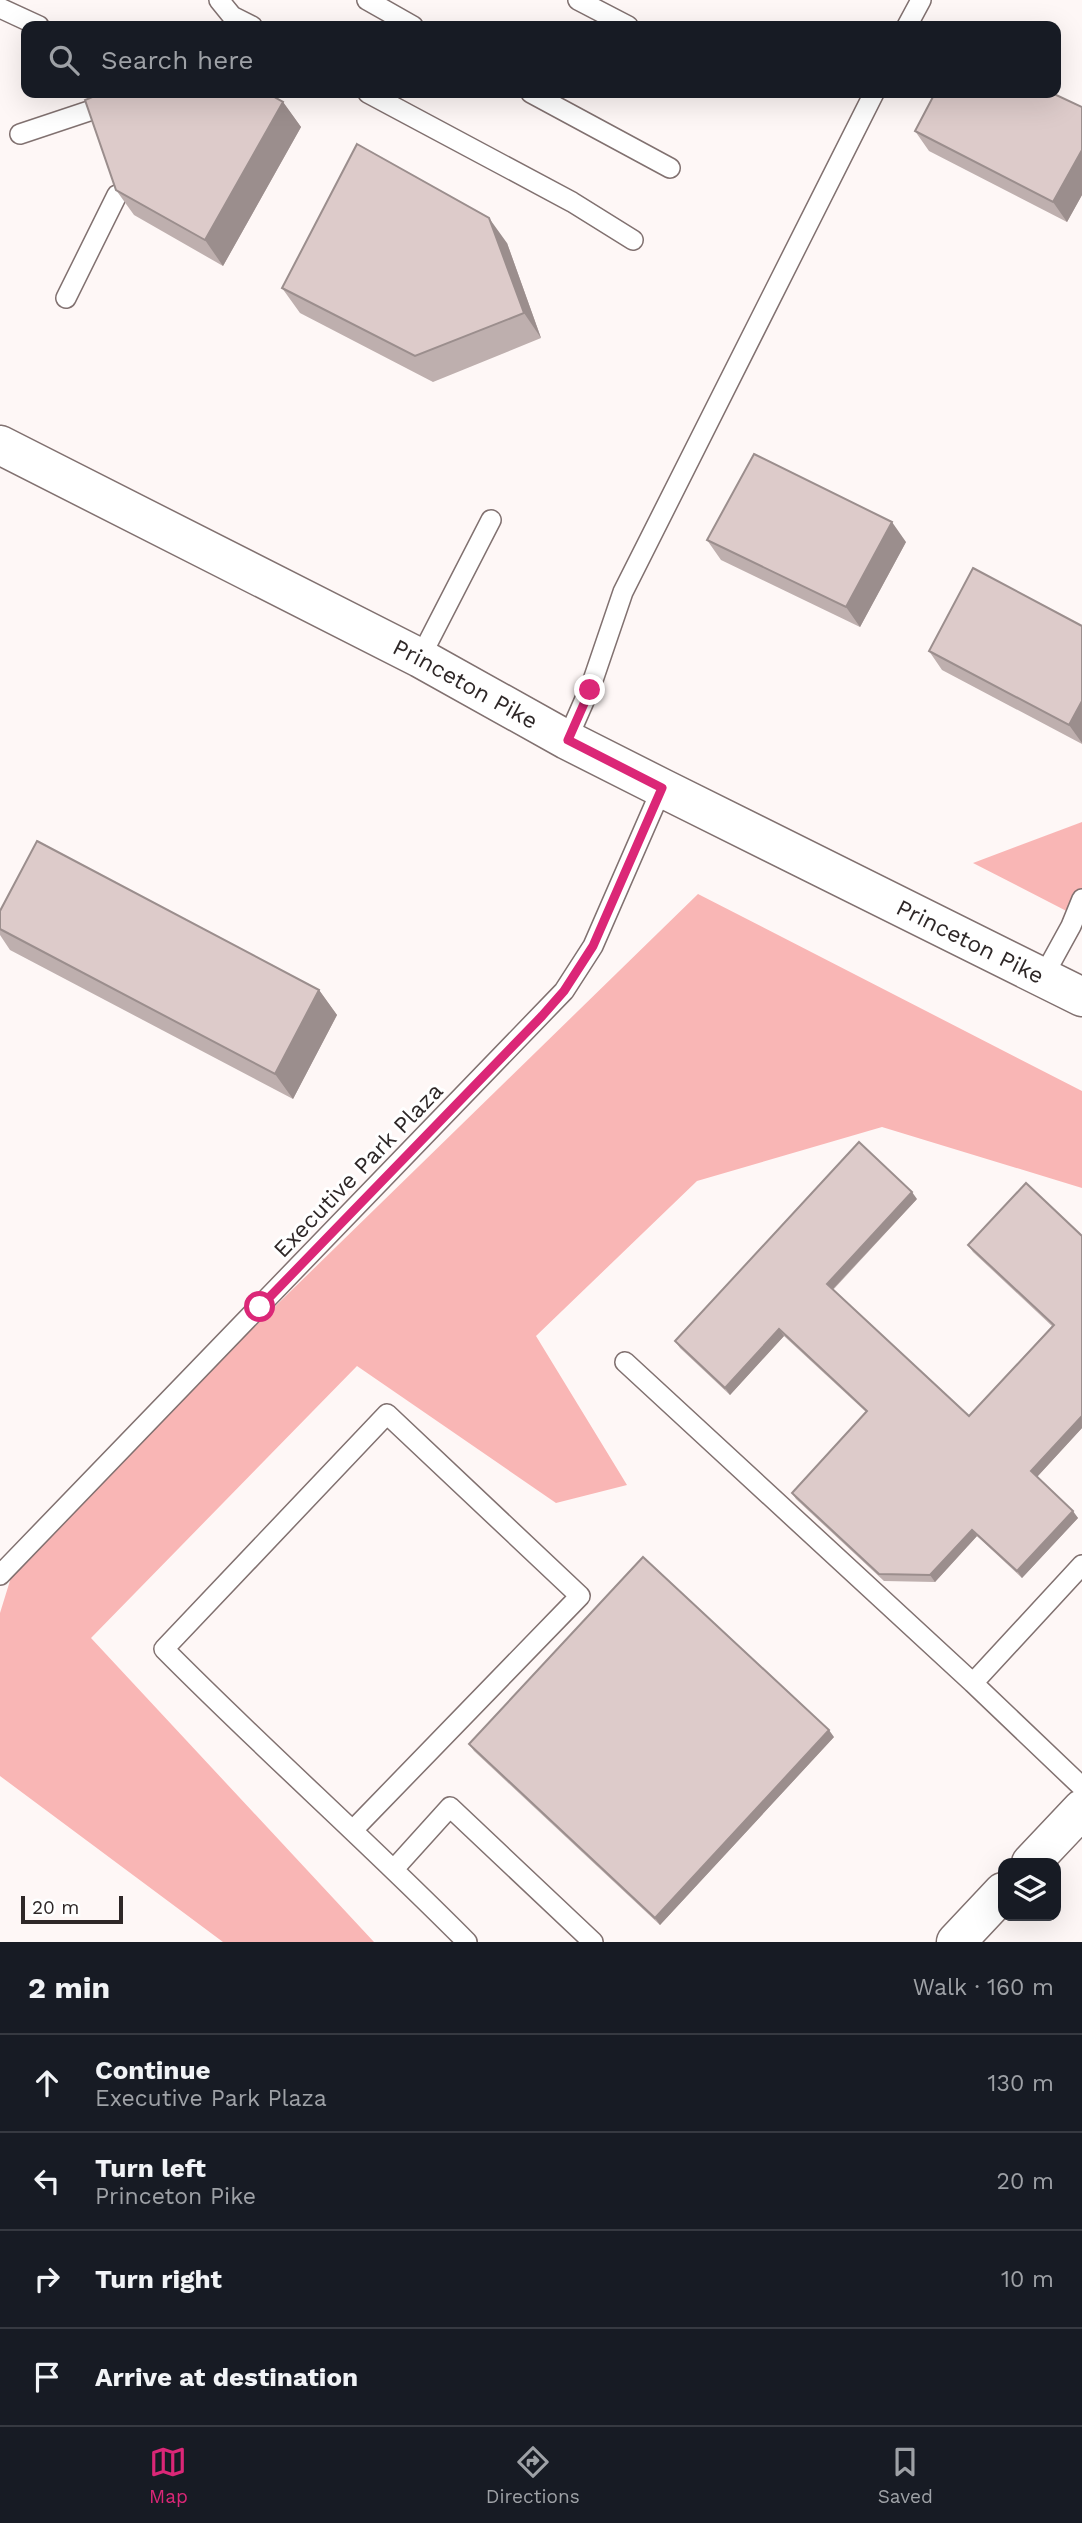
<!DOCTYPE html>
<meta charset="utf-8">
<style>
:root{--surface:#171b24;--page:#242831;--text:#f1f3f6;--muted:#9ea1a6;--line:#363941;--accent:#db2777}
body{margin:0;font-family:"Work Sans",sans-serif;background:var(--page);color:var(--text)}
.controls{position:absolute;right:21px;bottom:21px;display:grid;overflow:hidden;border-radius:14px;box-shadow:0 7px 28px #0002}
.controls button{width:63px;height:63px;display:grid;place-items:center;padding:0;border:0;border-bottom:2px solid var(--line);background:var(--surface);color:var(--text);font:35px sans-serif}
.scale{position:absolute;left:21px;bottom:18px;width:102px;box-sizing:border-box;padding-left:7px;border:4px solid #2e2727;border-top:0;font-size:19px;line-height:24px;white-space:nowrap;color:#2e2727;-webkit-text-stroke:5px #fff;paint-order:stroke}
.stop{position:absolute;width:21px;height:21px;margin:-16px;border:5px solid #db2777;border-radius:50%;background:#fff}
.stop.end{background:#db2777;border-color:#fff;box-shadow:0 2px 7px #0008}
.list{margin:0;padding:0;list-style:none}
h2{display:flex;justify-content:space-between;align-items:center;height:91px;margin:0;padding:0 28px;font-size:30px}
h2 small{font-size:23px;font-weight:400;color:var(--muted)}
.list li{display:grid;grid-template-columns:46px 1fr auto;gap:21px;align-items:center;box-sizing:border-box;height:98px;padding:0 28px;border-top:2px solid var(--line)}
.list b{display:block;font-size:26px;white-space:nowrap}
.list p{margin:0;font-size:23px;white-space:nowrap;color:var(--muted)}
.list em{font-size:23px;font-style:normal;color:var(--muted)}
.icon{flex:none;width:38px;height:38px;fill:none;stroke:currentColor;stroke-width:2;stroke-linecap:round;stroke-linejoin:round}
.map{position:relative;flex:none;width:1082px;height:1942px;overflow:hidden}
.search{position:absolute;background:var(--surface);box-shadow:0 7px 28px #0002;left:21px;right:21px;top:21px;height:77px;display:flex;align-items:center;gap:18px;box-sizing:border-box;padding:0 24px;border-radius:14px;color:var(--muted);font-size:26px}
.sheet{height:483px;background:var(--surface)}
nav{display:flex;justify-content:space-around;align-items:center;box-sizing:border-box;height:98px;border-top:2px solid var(--line);background:var(--surface);font-size:19px;color:var(--muted)}
nav a{display:grid;justify-items:center;gap:4px}
nav .on{color:var(--accent)}
.map>svg:first-child{display:block}
.green{fill:#f9b6b5}
.lines{fill:none;stroke-linecap:round;stroke-linejoin:round}
.service-casing{stroke:#817170;stroke-width:22}
.secondary-casing{stroke:#817170;stroke-width:41}
.service{stroke:#fff;stroke-width:19}
.secondary{stroke:#fff;stroke-width:38}
.wall{fill:#beafae}
.shaded-wall{fill:#9b8e8d}
.building{fill:#ddcbca;stroke:#9b8e8d;stroke-width:2}
.route{stroke:#db2777;stroke-width:9}
.labels{text-anchor:middle;stroke-width:6;stroke-linejoin:round;paint-order:stroke}
.street-label{font-size:23px;fill:#2e2727;stroke:#fff}
</style>
<div class="map">
<svg width="1082" height="1942" viewBox="0 0 1082 1942">
<rect width="100%" height="100%" fill="#fef7f6"/>
<!-- green -->
<path class="green" d="M 1082,822 L 1082,919 L 973,863 Z
M 698,894 L 1082,1091 L 1082,1188 L 882,1127 L 697,1181 L 536,1336 L 627,1485 L 556,1503 L 357,1366 L 91,1638 L 374,1942 L 223,1942 L 0,1776 L 0,1613 L 17,1558 Z"/>
<g class="lines">
<defs>
<path id="service" d="M 219,0 L 232,16 L 252,26
M 367,0 L 413,26
M 578,0 L 628,26
M 0,8 L 39,26
M 907,26 L 921,0
M 368,93 L 572,202 L 633,240
M 531,93 L 670,168
M 20,134 L 143,93
M 66,298 L 117,195
M 420,658 L 491,520
M 567,740 L 592,683 L 623,592 L 874,93
M 1043,977 L 1071,926 L 1082,899
M 625,1362 L 973,1683
M 1082,1565 L 973,1683 L 1082,1787
M 0,1575 L 564,991 L 593,946 L 662,788
M 353,1830 L 580,1596 L 387,1414 L 164,1649 C 263,1749 368,1842 467,1942
M 394,1869 L 450,1807 L 593,1942"/>
<g id="secondary">
<path id="s1" d="M 0,445 L 420,658 L 567,740 L 662,788 L 1082,997"/>
<path d="M 1031,1863 L 1082,1809"/>
<path d="M 956,1942 L 1003,1892"/>
</g>
</defs>
<!-- service casing -->
<use href="#service" class="service-casing"/>
<!-- secondary casing -->
<use href="#secondary" class="secondary-casing"/>
<!-- service -->
<use href="#service" class="service"/>
<!-- secondary -->
<use href="#secondary" class="secondary"/>
</g>
<!-- wall -->
<path class="wall" d="M 283,102 L 301,127 L 223,266 L 134,215 L 116,190 Z
M 1082,107 L 1082,195 L 1067,222 L 929,151 L 915,131 Z
M 507,243 L 541,338 L 433,382 L 300,313 L 282,288 Z
M 707,540 L 906,542 L 860,627 L 721,560 Z
M 1082,626 L 1082,744 L 942,670 L 929,651 Z
M 0,911 L 319,990 L 337,1015 L 293,1099 L 10,950 L 0,935 Z
M 917,1199 L 833,1290 L 969,1416 L 1052,1326 L 973,1252 L 968,1245 L 1082,1236 L 1082,1428 L 1037,1477 L 1078,1518 L 1022,1578 L 977,1536 L 935,1582 L 884,1581 L 796,1499 L 792,1493 L 866,1412 L 784,1336 L 730,1395 L 680,1348 L 675,1341 Z
M 834,1737 L 660,1925 L 474,1751 L 469,1744 Z"/>
<!-- shaded-wall -->
<path class="shaded-wall" d="M 283,102 L 301,127 L 223,266 L 205,240 Z
M 1082,150 L 1082,195 L 1067,222 L 1053,202 Z
M 489,218 L 507,243 L 541,338 L 524,313 Z
M 892,522 L 906,542 L 860,627 L 846,607 Z
M 1082,701 L 1082,743 L 1069,725 Z
M 319,990 L 337,1015 L 293,1099 L 275,1074 Z
M 912,1192 L 917,1199 L 831,1291 L 827,1284 Z
M 779,1329 L 784,1336 L 730,1395 L 725,1388 Z
M 1082,1416 L 1082,1428 L 1036,1478 L 1031,1471 Z
M 1073,1511 L 1078,1518 L 1022,1578 L 1017,1571 Z
M 972,1530 L 977,1536 L 935,1582 L 930,1575 Z
M 829,1730 L 834,1737 L 660,1925 L 655,1918 Z"/>
<!-- building -->
<path class="building" d="M 102,93 L 267,93 L 283,102 L 205,240 L 116,190 L 85,100 Z
M 935,93 L 1052,93 L 1082,107 L 1082,150 L 1053,202 L 915,131 Z
M 357,144 L 489,218 L 524,313 L 415,356 L 282,288 Z
M 754,454 L 892,522 L 846,607 L 707,540 Z
M 973,568 L 1082,626 L 1082,701 L 1069,725 L 929,651 Z
M 37,841 L 319,990 L 275,1074 L 0,929 L 0,911 Z
M 859,1142 L 912,1192 L 827,1284 L 969,1416 L 1054,1325 L 968,1245 L 1026,1183 L 1082,1236 L 1082,1416 L 1031,1471 L 1073,1511 L 1017,1571 L 972,1530 L 930,1575 L 879,1574 L 792,1493 L 867,1411 L 779,1329 L 725,1388 L 675,1341 Z
M 643,1557 L 829,1730 L 655,1918 L 469,1744 Z"/>
<g class="lines">
<!-- route -->
<path class="route" d="M 260,1307 L 542,1016 L 564,991 L 593,946 L 662,788 L 568,740 L 590,690"/>
</g>
<g class="labels">
<!-- street labels -->
<g class="street-label">
<text dy="8" stroke="none"><textPath href="#s1" startOffset="523">Princeton Pike</textPath></text>
<text dy="8" stroke="none"><textPath href="#s1" startOffset="1090">Princeton Pike</textPath></text>
<text transform="translate(358 1170) rotate(-46)" y="8">Executive Park Plaza</text>
</g>
</g>
</svg>
<div class="controls">
<button><svg class="icon" aria-label="layers" viewBox="0 0 24 24"><path d="M12 4l9 5-9 5-9-5zM3 14l9 5 9-5"/></svg></button>
</div>
<div class="scale">20 m</div>
<div class="stop" style="left:260px;top:1307px"></div>
<div class="stop end" style="left:590px;top:690px"></div>
<div class="search"><svg class="icon" aria-label="search" viewBox="0 0 24 24"><circle cx="10" cy="10" r="6"/><path d="M15 15l6 6"/></svg>Search here</div>
</div>
<section class="sheet">
<h2>2 min<small>Walk · 160 m</small></h2>
<ul class="list">
<li><svg class="icon" aria-label="ahead" viewBox="0 0 24 24"><path d="M12 20V5M6 11l6-6 6 6"/></svg><div><b>Continue</b><p>Executive Park Plaza</p></div><em>130 m</em></li>
<li><svg class="icon" aria-label="left" viewBox="0 0 24 24"><path d="M17 20v-9H6M10 6l-5 5 5 5"/></svg><div><b>Turn left</b><p>Princeton Pike</p></div><em>20 m</em></li>
<li><svg class="icon" aria-label="right" viewBox="0 0 24 24"><path d="M7 20v-9h11M14 6l5 5-5 5"/></svg><div><b>Turn right</b></div><em>10 m</em></li>
<li><svg class="icon" aria-label="arrive" viewBox="0 0 24 24"><path d="M6 21V4h12l-3 4 3 4H6"/></svg><div><b>Arrive at destination</b></div></li>
</ul>
</section>
<nav>
<a class="on"><svg class="icon" aria-label="map" viewBox="0 0 24 24"><path d="M3 6l6-2 6 2 6-2v14l-6 2-6-2-6 2zM9 4v14M15 6v14"/></svg>Map</a>
<a><svg class="icon" aria-label="directions" viewBox="0 0 24 24"><path d="M12 3l9 9-9 9-9-9zM9 14v-3h6M13 9l2 2-2 2"/></svg>Directions</a>
<a><svg class="icon" aria-label="saved" viewBox="0 0 24 24"><path d="M7 4h10v16l-5-4-5 4z"/></svg>Saved</a>
</nav>
